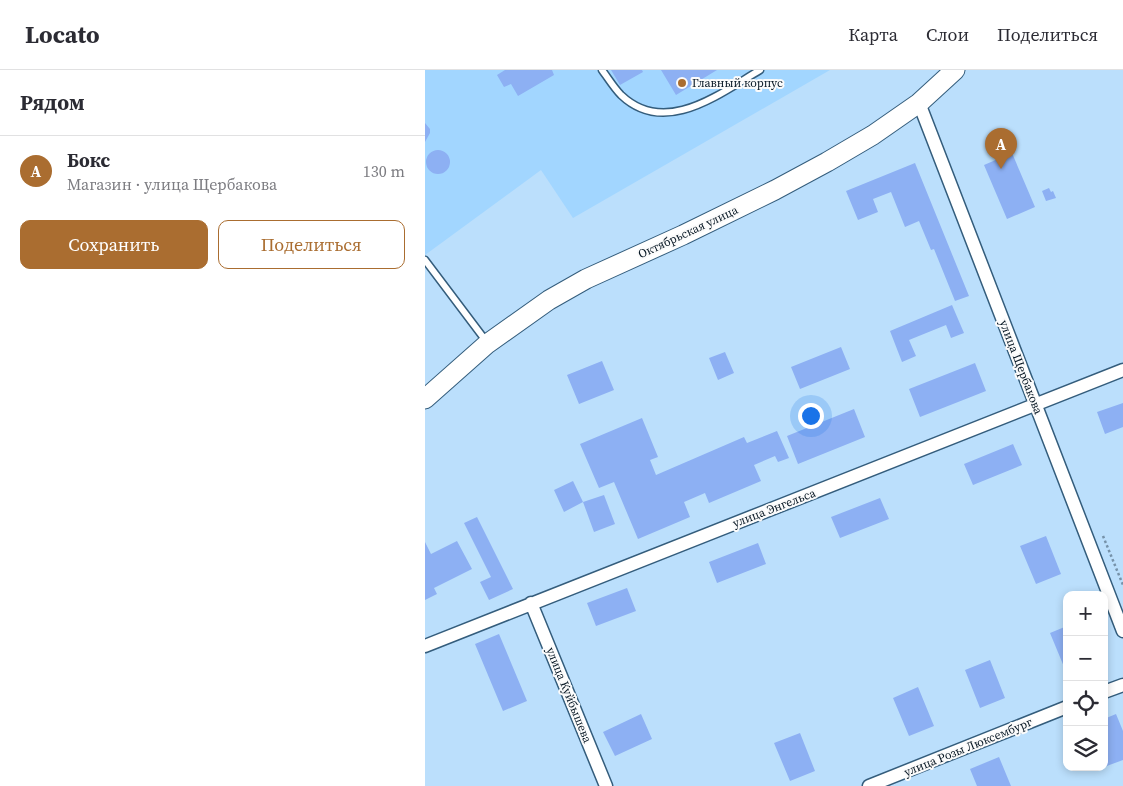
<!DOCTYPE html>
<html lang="ru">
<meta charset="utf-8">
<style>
:root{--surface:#fff;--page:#f7f7f7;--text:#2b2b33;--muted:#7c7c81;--line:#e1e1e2;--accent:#aa6d30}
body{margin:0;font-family:"Source Serif 4",serif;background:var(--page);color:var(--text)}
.controls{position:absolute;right:15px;bottom:15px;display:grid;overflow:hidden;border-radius:10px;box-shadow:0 2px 8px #0003}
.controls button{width:45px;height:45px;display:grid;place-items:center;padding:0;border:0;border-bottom:1px solid var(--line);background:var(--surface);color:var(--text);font:25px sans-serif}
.you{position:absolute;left:385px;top:345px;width:18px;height:18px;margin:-12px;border:4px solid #fff;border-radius:50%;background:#1a73e8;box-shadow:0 0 0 8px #1a73e833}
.badge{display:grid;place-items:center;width:32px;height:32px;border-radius:50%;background:var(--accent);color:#fff;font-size:16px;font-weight:700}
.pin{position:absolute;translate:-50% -41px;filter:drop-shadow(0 1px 2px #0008)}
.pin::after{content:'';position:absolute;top:26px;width:18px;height:15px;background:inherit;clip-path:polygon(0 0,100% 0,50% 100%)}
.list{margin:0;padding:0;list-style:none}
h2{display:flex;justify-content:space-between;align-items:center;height:65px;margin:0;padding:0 20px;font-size:21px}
h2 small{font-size:16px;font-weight:400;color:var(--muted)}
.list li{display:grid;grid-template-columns:32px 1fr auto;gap:15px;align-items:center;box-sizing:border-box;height:70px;padding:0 20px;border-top:1px solid var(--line)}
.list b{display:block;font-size:19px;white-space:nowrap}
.list p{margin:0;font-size:16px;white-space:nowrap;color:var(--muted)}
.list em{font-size:16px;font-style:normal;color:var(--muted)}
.actions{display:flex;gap:10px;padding:15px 20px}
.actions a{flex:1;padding:11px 0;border:1px solid var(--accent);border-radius:10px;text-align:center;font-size:18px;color:var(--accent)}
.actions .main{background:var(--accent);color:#fff}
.icon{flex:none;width:28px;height:28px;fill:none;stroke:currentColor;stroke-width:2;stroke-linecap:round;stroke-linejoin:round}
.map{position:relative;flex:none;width:698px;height:716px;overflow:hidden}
header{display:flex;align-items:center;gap:30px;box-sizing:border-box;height:70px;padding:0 25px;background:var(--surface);border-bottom:1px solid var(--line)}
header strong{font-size:24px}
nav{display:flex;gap:28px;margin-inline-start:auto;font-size:18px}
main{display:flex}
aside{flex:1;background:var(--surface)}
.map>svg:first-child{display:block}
.built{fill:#a2d6ff}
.building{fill:#8db0f3}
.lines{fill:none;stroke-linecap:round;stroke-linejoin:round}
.service-casing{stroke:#345d7c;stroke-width:9}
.minor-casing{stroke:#345d7c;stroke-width:15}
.primary-casing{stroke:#345d7c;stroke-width:21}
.path{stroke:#7692a9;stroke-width:2.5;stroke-dasharray:2.5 2.5;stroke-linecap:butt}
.service{stroke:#fff;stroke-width:6}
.minor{stroke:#fff;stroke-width:12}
.primary{stroke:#fff;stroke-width:19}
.poi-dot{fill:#aa6d30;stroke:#fbfbfb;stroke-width:2}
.labels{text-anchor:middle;stroke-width:4;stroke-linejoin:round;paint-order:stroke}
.poi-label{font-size:12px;fill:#061623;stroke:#fbfbfb;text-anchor:start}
.street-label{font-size:12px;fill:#061623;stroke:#fbfbfb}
</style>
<header>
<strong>Locato</strong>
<nav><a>Карта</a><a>Слои</a><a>Поделиться</a></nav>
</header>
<main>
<aside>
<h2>Рядом<small></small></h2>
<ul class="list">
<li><span class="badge">A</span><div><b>Бокс</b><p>Магазин · улица Щербакова</p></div><em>130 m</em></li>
</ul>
<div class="actions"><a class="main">Сохранить</a><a>Поделиться</a></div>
</aside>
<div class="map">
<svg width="698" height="716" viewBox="0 0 698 716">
<rect width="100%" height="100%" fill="#bbdffc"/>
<!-- built -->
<path class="built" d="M 0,0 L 405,0 L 148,148 L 116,100 L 0,185 Z"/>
<!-- building -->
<path class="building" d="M 80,0 L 127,0 L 129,5 L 93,26 L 86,14 L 79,17 L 72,5 Z
M 186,0 L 217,0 L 218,2 L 195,15 Z
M 236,0 L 292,0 L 251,25 Z
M 0,53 L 5,59 L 5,63 L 0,72 Z
M1 92a12 12 0 1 1 24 0a12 12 0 1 1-24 0Z
M 587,83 L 610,137 L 582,149 L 559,95 Z
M 490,93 L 544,226 L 530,231 L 509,179 L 506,180 L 494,151 L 480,157 L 466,122 L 448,129 L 453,142 L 433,150 L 421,121 Z
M 624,118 L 626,122 L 628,121 L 631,128 L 621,131 L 617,121 Z
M 527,235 L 539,263 L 526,268 L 521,255 L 484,270 L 491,286 L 477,292 L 465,261 Z
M 416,277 L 425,299 L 375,319 L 366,297 Z
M 300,282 L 309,303 L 293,310 L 284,288 Z
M 177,291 L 189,320 L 154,334 L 142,305 Z
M 550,293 L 561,321 L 495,347 L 484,319 Z
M 698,333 L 698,357 L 680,364 L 672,342 Z
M 429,339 L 440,367 L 373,394 L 362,366 Z
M 217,348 L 233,387 L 225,390 L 231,405 L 319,367 L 322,373 L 352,361 L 364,388 L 353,392 L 350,386 L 329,395 L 336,411 L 284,433 L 280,423 L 259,432 L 265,447 L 213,469 L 189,412 L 174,418 L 155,374 Z
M 588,374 L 597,395 L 548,415 L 539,394 Z
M 148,411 L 158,432 L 139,442 L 129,420 Z
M 179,425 L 190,454 L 169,462 L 158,432 Z
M 455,428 L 464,449 L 415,468 L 406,447 Z
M 52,447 L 88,519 L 64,530 L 55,512 L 66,507 L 39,453 Z
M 621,466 L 636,504 L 611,514 L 595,476 Z
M 32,471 L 47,499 L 9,518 L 12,524 L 0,530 L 0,472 L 6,484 Z
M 333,473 L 341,494 L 292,513 L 284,492 Z
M 202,518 L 211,541 L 171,556 L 162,533 Z
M 642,556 L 642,604 L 625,563 Z
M 74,564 L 102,631 L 78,641 L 50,574 Z
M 565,590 L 580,628 L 555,638 L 540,600 Z
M 493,617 L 509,656 L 484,666 L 468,628 Z
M 216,644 L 227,669 L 190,686 L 178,662 Z
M 691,644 L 698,661 L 698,690 L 679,697 L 679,649 Z
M 375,663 L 390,701 L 365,711 L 349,673 Z
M 574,687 L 586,716 L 552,716 L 545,699 Z"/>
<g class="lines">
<defs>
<path id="service" d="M 177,0 C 183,8 189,18 196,25 C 240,67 294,24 335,0
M 0,190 L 61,271"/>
<path id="minor" d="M 494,33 L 698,561
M 106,533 L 181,716
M 0,576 L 698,300
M 679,622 L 698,615
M 444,716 L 642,637"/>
<path id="primary" d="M 0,329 L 62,274 L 124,230 L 161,209 L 258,165 L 350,120 L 402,92 L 448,65 L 494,33 L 530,0"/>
</defs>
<!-- service casing -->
<use href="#service" class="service-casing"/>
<!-- minor casing -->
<use href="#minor" class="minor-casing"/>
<!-- primary casing -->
<use href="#primary" class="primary-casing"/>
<!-- path -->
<path class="path" d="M 678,466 L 698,515"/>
<!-- service -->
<use href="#service" class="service"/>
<!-- minor -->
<use href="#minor" class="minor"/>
<!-- primary -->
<use href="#primary" class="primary"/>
</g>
<!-- markers -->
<circle class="poi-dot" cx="257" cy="13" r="5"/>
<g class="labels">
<!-- poi labels -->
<g class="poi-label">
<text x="267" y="17">Главный корпус</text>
</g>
<!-- street labels -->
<g class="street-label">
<text transform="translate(263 162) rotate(-25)" y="4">Октябрьская улица</text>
<text transform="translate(596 297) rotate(69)" y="4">улица Щербакова</text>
<text transform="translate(349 438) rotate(-21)" y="4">улица Энгельса</text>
<text transform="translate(144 625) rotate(68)" y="4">улица Куйбышева</text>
<text transform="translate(543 677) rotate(-22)" y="4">улица Розы Люксембург</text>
</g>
</g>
</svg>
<div class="controls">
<button>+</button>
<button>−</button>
<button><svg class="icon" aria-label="locate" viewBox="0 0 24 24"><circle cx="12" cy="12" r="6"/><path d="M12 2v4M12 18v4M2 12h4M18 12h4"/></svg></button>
<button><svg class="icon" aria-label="layers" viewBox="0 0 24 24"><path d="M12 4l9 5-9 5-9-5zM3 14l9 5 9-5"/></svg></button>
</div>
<div class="you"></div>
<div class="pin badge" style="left:576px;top:99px">A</div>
</div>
</main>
